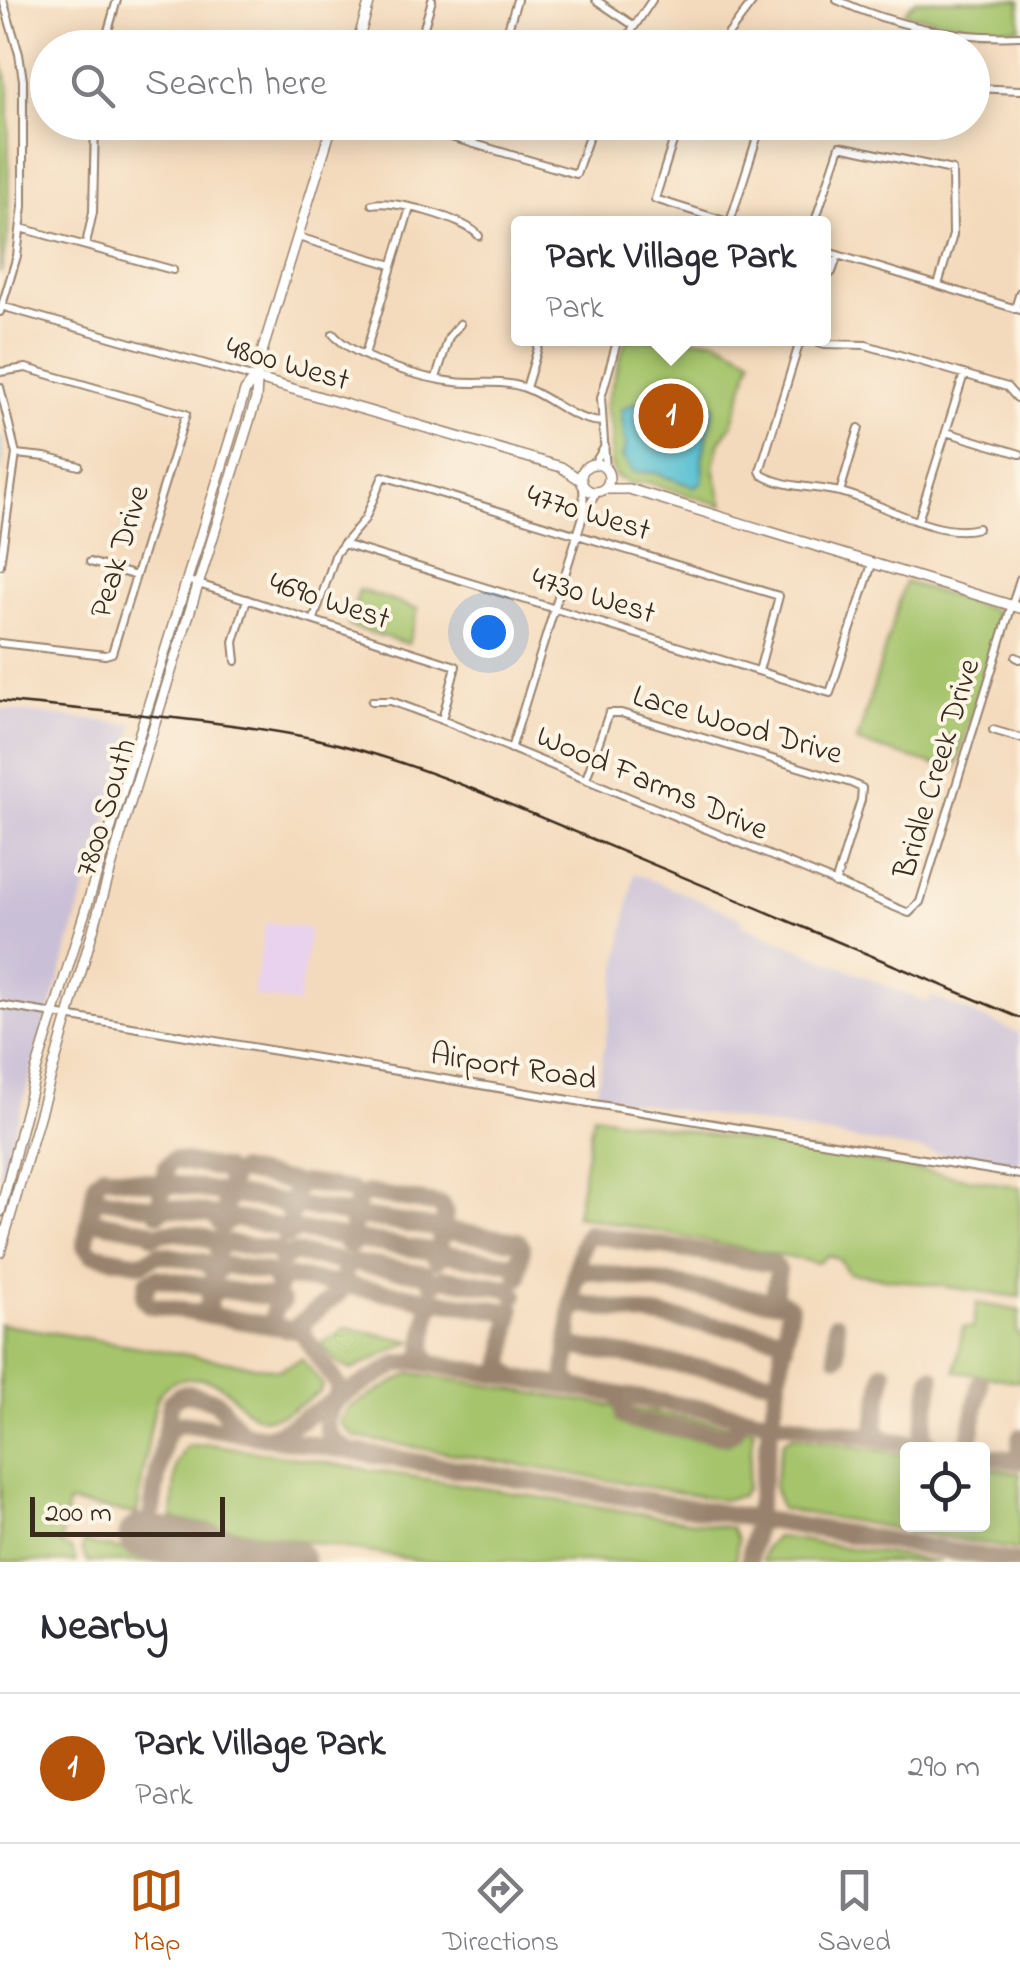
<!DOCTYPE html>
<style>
:root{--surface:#fff;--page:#f2f2f3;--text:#2b2b33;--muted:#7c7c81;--line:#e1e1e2;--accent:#b45309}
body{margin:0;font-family:"Indie Flower",sans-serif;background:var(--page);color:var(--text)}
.controls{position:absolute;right:30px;bottom:30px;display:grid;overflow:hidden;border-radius:10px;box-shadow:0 5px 25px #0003}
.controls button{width:90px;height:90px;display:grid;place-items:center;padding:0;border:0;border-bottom:2px solid var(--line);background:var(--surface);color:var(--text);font:50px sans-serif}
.scale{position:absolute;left:30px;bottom:25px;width:195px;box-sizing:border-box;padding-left:10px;border:5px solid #3b2a1e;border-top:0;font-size:28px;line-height:35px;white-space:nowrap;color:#3b2a1e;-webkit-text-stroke:8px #fcf5e5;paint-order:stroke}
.you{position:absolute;left:488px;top:632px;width:35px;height:35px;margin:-25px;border:8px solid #fff;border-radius:50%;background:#1a73e8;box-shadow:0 0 0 15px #1a73e833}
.badge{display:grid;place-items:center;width:65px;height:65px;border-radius:50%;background:var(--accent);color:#fff;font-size:32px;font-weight:700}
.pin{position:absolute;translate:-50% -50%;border:5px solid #fff;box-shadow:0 2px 10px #0006}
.popup{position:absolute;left:511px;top:216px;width:320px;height:130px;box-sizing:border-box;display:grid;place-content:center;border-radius:10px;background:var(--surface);filter:drop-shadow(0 2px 8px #0005);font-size:32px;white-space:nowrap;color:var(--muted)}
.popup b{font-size:38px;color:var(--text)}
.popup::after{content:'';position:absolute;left:50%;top:100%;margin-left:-20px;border:20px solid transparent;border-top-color:var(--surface)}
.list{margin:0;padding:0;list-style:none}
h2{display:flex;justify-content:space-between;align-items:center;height:130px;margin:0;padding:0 40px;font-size:42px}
h2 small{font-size:32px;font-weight:400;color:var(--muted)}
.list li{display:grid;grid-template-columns:65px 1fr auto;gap:30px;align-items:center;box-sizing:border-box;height:150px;padding:0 40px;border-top:2px solid var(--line)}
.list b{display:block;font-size:38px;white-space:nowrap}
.list p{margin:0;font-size:32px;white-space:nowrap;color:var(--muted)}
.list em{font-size:32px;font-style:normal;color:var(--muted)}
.icon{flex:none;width:55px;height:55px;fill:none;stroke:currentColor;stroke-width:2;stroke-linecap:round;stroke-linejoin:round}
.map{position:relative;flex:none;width:1020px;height:1562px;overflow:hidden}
.search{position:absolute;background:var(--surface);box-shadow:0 5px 25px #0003;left:30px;right:30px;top:30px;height:110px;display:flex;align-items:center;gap:25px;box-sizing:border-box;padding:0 35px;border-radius:55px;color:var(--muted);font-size:38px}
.sheet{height:280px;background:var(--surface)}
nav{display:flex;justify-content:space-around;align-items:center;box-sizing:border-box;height:140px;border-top:2px solid var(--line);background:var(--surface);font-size:28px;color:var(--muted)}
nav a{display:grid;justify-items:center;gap:5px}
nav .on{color:var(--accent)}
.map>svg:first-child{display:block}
.built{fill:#e8d2ee}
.industrial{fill:#c9bfd7}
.green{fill:#a5c46c;stroke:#707745;stroke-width:2.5}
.water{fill:#55bfd1;stroke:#487478;stroke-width:2.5}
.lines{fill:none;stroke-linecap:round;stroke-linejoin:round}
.stream{stroke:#55bfd1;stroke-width:2.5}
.taxiway{stroke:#98826d;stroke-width:18}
.runway{stroke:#98826d;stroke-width:45}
.minor-casing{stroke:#98826d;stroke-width:10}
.major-casing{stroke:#98826d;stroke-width:12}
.minor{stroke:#fff;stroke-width:6}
.major{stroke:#fff;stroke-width:9}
.rail{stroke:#3b2a1e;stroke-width:2.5}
.labels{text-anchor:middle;stroke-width:8;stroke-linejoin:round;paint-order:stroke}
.street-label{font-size:32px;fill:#3b2a1e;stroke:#fcf5e5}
</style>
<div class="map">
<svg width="1020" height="1562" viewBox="0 0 1020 1562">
<rect width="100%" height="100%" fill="#fcf5e5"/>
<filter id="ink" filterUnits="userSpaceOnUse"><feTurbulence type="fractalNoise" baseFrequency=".01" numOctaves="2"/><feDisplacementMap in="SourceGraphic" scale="20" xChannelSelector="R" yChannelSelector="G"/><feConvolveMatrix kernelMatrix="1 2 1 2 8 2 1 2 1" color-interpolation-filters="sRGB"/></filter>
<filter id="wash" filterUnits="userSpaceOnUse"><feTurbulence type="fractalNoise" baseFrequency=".0048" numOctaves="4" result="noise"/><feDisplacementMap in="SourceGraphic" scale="40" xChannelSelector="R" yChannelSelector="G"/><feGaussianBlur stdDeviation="2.25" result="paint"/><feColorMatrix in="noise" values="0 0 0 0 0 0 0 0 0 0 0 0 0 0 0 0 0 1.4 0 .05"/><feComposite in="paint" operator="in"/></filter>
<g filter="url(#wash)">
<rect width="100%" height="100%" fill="#f4dabc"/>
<!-- built -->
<path class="built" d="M 266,922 L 310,929 L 298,1004 L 253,996 Z"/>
<!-- industrial -->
<path class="industrial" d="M 0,709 L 134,725 L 0,1180 Z
M 634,873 L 742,918 L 741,924 L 904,993 L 928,1003 L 931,996 L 1020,1034 L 1020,1167 L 596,1096 Z"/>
<!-- green -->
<path class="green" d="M 916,0 L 1020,0 L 1020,28 L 977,28 L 904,13 Z
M 0,54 L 9,87 L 8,233 L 0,273 Z
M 626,339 L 715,339 L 752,358 L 732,425 L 720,441 L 714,467 L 723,506 L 647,482 L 631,484 L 615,476 L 610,460 L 612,430 L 605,407 Z
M 905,582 L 996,611 L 994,614 L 1000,617 L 955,771 L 857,742 Z
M 359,590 L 418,609 L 408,644 L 349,626 Z
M 593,1115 L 1020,1187 L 1020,1297 L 848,1273 L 840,1260 L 828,1255 L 818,1263 L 576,1216 Z
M 977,1303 L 1020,1311 L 1016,1333 L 1020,1334 L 1020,1382 L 955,1371 L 963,1327 L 973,1328 Z
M 0,1324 L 279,1370 L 302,1359 L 323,1385 L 320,1392 C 305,1401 283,1419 265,1418 C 245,1417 237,1397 223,1387 C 205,1375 173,1374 160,1393 C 151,1406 141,1492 137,1514 L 68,1503 L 60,1545 L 70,1548 L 77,1562 L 0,1562 Z
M 346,1328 L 412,1341 L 352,1370 L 339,1364 L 321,1344 Z
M 411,1373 L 754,1429 L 747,1488 L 741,1496 L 723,1500 L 355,1437 L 340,1423 L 348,1408 Z
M 793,1436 L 907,1455 L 908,1524 L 982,1524 L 983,1467 L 1020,1473 L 1020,1550 L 781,1509 L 774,1486 L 783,1441 Z
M 210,1444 L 731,1528 L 738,1540 L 735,1562 L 428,1562 L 172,1519 L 176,1464 L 186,1446 Z
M 776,1537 L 786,1538 L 940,1562 L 762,1562 L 765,1547 Z
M 83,1543 L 196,1562 L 88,1562 L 82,1551 Z"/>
<!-- water -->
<path class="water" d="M 695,397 L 708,399 L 714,406 L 702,458 L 703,481 L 695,487 L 655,473 L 634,472 L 622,457 L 626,446 L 621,410 L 632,404 Z"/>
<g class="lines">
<!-- stream -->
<path class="stream" d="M 0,438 L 0,470"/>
<!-- taxiway -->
<path class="taxiway" d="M 294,1193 L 298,1185 L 305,1183 L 351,1190 L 357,1199
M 161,1196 L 166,1167 L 173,1160 L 223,1169 L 230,1178
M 92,1205 L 101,1198 L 152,1207 L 158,1213 L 167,1207 L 214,1215 L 222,1226 L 232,1218 L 279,1227 L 286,1236 L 297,1230 L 341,1237 L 349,1246 L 359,1240 L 430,1251 L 437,1260 L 445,1254 L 513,1264 L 519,1272
M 225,1206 L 231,1177 L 239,1171 L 291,1182 L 294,1190 L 290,1217
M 91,1214 L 95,1221 L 149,1231 L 154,1236 C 168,1227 202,1235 216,1243 L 218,1250 L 223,1243 L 276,1250 L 282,1260 L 293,1253 L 339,1261 L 345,1269 L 354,1263 L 426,1274 L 433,1284 L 442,1278 L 508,1288 L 515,1295
M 352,1228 L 358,1197 L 367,1193 L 441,1205 L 445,1214 L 441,1236
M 441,1236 L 435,1228 L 362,1217 L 353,1222 L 347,1214 L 299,1206 L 290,1213 L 283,1203 L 235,1195 L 226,1201 L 219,1192 L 171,1184 L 162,1190 L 155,1183 L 103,1175 L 96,1182 L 85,1246 L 92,1254 L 142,1263 L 159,1254 L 207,1263 L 214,1273 L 224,1265 L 270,1273 L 278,1284 L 287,1277 L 335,1284 L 344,1277 L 349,1286 L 423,1298 L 430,1307 L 439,1301 L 504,1311 L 511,1320
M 439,1246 L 442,1235 L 451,1231 L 518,1241 L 522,1247 L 518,1278
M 578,1276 L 586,1270 L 784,1303 L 790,1307 L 749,1562
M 211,1295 L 216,1261
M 211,1295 L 220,1289 L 274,1298 L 282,1303
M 431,1297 L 423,1352 L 432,1364
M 512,1309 L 503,1366 L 514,1377
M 573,1310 L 582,1304 L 778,1336 L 784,1340 L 785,1346
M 200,1314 L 209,1306 L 210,1294 L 205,1286 L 157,1278 L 147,1282 L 144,1298 L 150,1305 L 302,1331
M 304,1323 L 302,1332 L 339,1387 L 335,1400
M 836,1324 L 837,1356
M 266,1325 L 273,1318 L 280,1272
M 293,1329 L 339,1293 L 344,1278
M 568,1355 L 571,1349 L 576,1347 L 771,1380 L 778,1387
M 884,1372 L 875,1428 L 885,1439
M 932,1377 L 923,1434 L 932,1447
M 576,1388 L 567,1380 L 566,1372 C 570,1341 572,1256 588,1234 L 773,1264 L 778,1270 L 774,1297 L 780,1302
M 615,1394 L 622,1401 L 625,1417 L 636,1422 L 727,1436 L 733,1432 L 741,1419 L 749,1416
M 336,1401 C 320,1420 324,1436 345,1448
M 165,1434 L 171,1402 L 179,1395 L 188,1393 L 216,1401 L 242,1433
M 265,1437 L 278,1433 L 398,1364 L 415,1361 L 949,1450
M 1020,1437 L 1020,1457
M 973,1450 L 970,1440 L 980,1383
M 982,1455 L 1020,1461
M 161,1541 L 152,1536 L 149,1528 L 163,1442 L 169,1429 L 183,1423 L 1015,1562"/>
<!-- runway -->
<path class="runway" d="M 141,1537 L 292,1562"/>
</g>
</g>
<g filter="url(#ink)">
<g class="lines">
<defs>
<path id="minor" d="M 596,0 L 633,25
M 837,0 C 894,26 958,39 1020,36
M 106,37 L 144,48
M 103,48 L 117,0
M 418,48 L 432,0
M 502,48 L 517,0
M 620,48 L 652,0
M 718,48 L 754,0
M 972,88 L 1020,90
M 400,122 L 576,174 L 594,122
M 653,122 L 677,130
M 679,122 L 655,199 L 734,224
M 473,144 L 479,122
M 372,204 C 393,199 466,219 479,236
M 730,222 L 762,122
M 814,224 L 840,146 L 952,170 L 953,235 L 938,285
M 21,228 L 173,270
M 298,237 L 392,265
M 86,244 L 93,212 L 95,122
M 824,251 L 1020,310
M 824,280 L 832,272 L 838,255
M 1,306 L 255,378
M 1015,309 L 1020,292
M 0,312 L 17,256 L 23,206 L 23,80 L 19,54 L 3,0
M 333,334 C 354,358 422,379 455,382 C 478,385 502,379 525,388 C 554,399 568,419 602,422
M 801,338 L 760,471 L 762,475 C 786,488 813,486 840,492 C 879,501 937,540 978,528
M 804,338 L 825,344 L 866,345 L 1007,387 L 1017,398
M 365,354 L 410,208
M 0,372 L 26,368 L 186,414 L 112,653 L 105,655 L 0,643
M 436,378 L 449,337 L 460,324
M 0,387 L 16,454 L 0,565
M 526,388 L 541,338
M 946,432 L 1020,454
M 16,454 L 45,457 L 79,466
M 594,464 L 605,446
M 606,470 L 601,398 L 618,338
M 583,485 L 584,512
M 840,492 L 859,428
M 918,521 L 964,374
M 343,544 L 830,693 L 872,564
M 90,562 L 136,576
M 189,581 L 456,666 L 442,720
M 314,619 L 336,553 L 365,519 L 383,476 L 779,596 L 759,671
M 1016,657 L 1020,659
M 236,661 L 234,642 L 247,599
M 372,701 L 391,701 L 442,720 L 909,913 L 920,902 L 1020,579
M 993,730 L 1020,738
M 511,749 L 584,513 L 597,492
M 586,779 L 609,713 L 621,713 L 851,783 L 862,788 L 861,800 L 835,884
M 0,1005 L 1020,1175"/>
<path id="major" d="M 356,48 L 370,0
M 255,378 L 561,467 L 582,481
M581 478a14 14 0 1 1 28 0a14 14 0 1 1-28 0Z
M 604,489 L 629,489 L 1020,608
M 0,1212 L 36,1071 L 245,391 L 255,378
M 0,1252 L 126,816 L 256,399 L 258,365 L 333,122"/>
</defs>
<!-- minor casing -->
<use href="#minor" class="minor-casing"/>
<!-- major casing -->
<use href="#major" class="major-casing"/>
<!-- minor -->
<use href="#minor" class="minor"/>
<!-- major -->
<use href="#major" class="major"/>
<!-- rail -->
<path class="rail" d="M 0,701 C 107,713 216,718 321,740 C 374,752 425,770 475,790 L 1020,1018"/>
</g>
</g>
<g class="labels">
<!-- street labels -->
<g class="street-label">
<text transform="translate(288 362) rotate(16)" y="11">4800 West</text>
<text transform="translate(589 511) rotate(17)" y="11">4770 West</text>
<text transform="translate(118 551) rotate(-73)" y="11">Peak Drive</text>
<text transform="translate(594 594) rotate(17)" y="11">4730 West</text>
<text transform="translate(330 599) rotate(18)" y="11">4690 West</text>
<text transform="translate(738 723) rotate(16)" y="11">Lace Wood Drive</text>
<text transform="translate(935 768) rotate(-73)" y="11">Bridle Creek Drive</text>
<text transform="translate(653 781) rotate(23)" y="11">Wood Farms Drive</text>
<text transform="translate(104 807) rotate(-73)" y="11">7800 South</text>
<text transform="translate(514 1065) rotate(9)" y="11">Airport Road</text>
</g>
</g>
</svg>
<div class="controls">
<button><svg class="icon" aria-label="locate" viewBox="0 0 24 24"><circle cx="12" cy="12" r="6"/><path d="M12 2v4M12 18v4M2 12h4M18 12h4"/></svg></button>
</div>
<div class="scale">200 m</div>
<div class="you"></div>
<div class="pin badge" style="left:671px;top:416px">1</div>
<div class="popup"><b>Park Village Park</b>Park</div>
<div class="search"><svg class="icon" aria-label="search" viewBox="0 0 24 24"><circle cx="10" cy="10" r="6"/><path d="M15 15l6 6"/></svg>Search here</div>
</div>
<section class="sheet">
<h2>Nearby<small></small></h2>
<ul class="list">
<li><span class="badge">1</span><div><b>Park Village Park</b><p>Park</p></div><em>290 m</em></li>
</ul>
</section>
<nav>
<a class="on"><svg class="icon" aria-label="map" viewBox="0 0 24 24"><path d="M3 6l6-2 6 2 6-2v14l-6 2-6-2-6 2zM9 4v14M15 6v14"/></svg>Map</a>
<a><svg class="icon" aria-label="directions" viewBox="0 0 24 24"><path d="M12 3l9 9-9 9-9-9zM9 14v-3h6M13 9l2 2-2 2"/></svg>Directions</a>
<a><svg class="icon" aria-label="saved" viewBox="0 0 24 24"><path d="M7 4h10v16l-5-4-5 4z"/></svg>Saved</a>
</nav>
